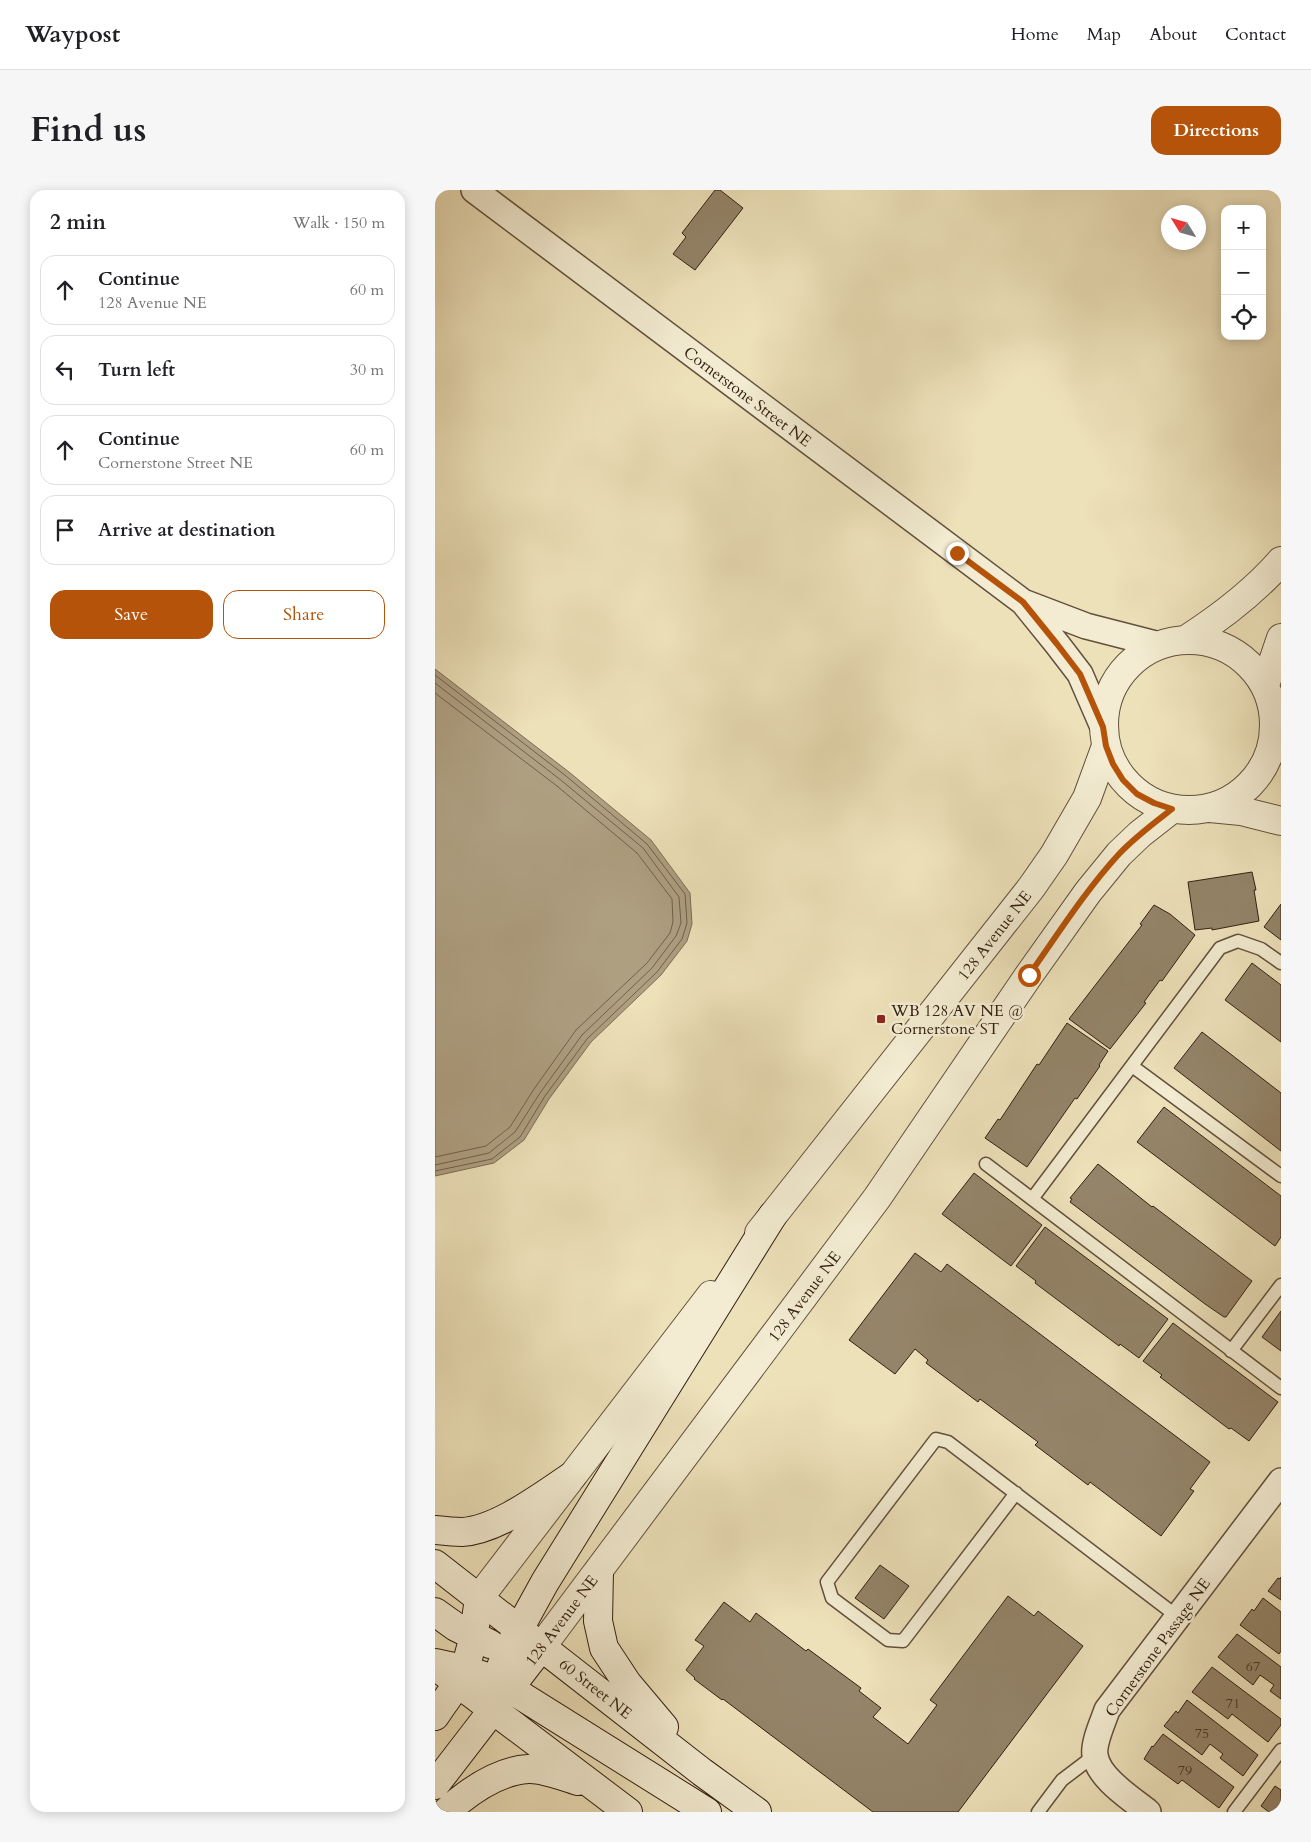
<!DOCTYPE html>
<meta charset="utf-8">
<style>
:root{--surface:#fff;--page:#f6f6f6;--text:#202124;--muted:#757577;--line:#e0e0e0;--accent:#b45309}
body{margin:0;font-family:Cardo,serif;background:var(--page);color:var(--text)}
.controls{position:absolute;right:15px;top:15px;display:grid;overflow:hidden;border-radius:10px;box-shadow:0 2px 12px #0003}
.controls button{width:45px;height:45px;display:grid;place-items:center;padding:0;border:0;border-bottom:1px solid var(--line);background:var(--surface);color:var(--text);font:25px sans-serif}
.compass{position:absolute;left:726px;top:15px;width:45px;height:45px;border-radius:50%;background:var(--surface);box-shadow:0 2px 12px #0003;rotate:307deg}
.stop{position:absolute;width:15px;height:15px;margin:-11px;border:4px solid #b45309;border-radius:50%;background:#fff}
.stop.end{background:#b45309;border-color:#fff;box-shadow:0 1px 5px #0008}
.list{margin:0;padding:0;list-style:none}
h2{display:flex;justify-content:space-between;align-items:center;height:65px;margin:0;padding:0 20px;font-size:21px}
h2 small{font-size:16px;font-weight:400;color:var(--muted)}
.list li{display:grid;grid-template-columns:32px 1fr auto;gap:15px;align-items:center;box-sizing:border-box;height:70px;margin:0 10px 10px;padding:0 10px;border:1px solid var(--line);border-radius:15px}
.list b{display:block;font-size:19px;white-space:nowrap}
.list p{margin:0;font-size:16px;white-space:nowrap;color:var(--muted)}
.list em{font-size:16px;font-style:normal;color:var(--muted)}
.actions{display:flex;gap:10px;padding:15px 20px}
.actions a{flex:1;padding:11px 0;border:1px solid var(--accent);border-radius:15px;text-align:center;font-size:18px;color:var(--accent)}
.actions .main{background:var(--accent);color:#fff}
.icon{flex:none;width:28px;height:28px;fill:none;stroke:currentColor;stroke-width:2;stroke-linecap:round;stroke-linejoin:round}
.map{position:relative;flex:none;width:846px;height:1622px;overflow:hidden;border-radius:15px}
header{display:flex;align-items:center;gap:30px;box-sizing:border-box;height:70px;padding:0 25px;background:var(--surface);border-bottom:1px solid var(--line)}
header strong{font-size:24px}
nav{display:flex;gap:28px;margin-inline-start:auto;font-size:18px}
.intro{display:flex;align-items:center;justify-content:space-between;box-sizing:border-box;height:120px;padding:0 30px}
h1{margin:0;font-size:35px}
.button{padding:12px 22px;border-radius:15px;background:var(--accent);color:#fff;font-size:18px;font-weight:700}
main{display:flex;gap:30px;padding:0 30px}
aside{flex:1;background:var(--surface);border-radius:15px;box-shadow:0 2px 12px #0003}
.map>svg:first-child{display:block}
.water{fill:#ae9f81;stroke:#7d6c55}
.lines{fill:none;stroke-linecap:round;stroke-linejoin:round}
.shore{stroke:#70604a;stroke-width:1}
.building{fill:#948469;stroke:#332012}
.service-casing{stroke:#62503c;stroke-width:15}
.minor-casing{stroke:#62503c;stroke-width:28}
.tertiary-casing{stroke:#62503c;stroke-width:30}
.secondary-casing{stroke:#332012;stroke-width:30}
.service{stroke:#f3ecd2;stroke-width:12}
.minor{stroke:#f3ecd2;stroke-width:25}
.tertiary{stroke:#f3ecd2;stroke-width:28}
.secondary{stroke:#f3ecd2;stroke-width:28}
.route{stroke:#b45309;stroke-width:6}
.poi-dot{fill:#8f2418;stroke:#f3ecd2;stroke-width:2}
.labels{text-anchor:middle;stroke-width:5;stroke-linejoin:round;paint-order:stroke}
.number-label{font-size:14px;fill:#4b3928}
.street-label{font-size:16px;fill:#332012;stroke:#f3ecd2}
.poi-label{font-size:16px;fill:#332012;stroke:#f3ecd2;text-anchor:start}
</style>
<header>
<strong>Waypost</strong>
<nav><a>Home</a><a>Map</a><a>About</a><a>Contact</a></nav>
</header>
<div class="intro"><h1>Find us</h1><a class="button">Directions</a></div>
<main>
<aside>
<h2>2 min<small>Walk · 150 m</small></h2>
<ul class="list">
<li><svg class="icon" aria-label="ahead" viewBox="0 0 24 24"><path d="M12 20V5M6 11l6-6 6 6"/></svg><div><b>Continue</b><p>128 Avenue NE</p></div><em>60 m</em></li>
<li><svg class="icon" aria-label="left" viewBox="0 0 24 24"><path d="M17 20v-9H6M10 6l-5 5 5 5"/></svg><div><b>Turn left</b></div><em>30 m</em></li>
<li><svg class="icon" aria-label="ahead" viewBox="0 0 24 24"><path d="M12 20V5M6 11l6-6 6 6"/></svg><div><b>Continue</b><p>Cornerstone Street NE</p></div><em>60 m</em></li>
<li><svg class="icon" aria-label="arrive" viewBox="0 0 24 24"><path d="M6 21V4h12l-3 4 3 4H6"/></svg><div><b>Arrive at destination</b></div></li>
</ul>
<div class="actions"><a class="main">Save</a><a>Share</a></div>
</aside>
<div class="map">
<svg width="846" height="1622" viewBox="0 0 846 1622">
<rect width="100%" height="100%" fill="#ede1ba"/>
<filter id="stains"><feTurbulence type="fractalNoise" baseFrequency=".004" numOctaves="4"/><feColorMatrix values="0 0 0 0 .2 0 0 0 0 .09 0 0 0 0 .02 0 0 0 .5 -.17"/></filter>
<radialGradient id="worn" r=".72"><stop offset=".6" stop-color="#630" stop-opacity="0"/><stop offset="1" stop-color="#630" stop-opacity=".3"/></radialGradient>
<!-- water -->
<path class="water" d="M 0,479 L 134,582 L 216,650 L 255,703 L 257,734 L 252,751 L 226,785 L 156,852 L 114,909 L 89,950 L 59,973 L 0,986 Z"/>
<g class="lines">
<!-- shore -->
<path class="shore" d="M 0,485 L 131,586 L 212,654 L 250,704 L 252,733 L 247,749 L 222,782 L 152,849 L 110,906 L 85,947 L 57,969 L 0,981
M 0,493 L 127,591 L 208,658 L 244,707 L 246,733 L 241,746 L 217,778 L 147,845 L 105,903 L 80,942 L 54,963 L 0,975
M 0,503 L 122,596 L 202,663 L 237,709 L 238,732 L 235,743 L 212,773 L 141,840 L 99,899 L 75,937 L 51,956 L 0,967"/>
</g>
<!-- building -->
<path class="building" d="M 280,0 L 285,0 L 308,18 L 260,80 L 238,64 L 251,47 L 247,43 Z
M 817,682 L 821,700 L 819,700 L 824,731 L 777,740 L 777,738 L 760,740 L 753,692 Z
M 846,714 L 846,750 L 829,737 Z
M 719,715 L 735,724 L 760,745 L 727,791 L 725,790 L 709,812 L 711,813 L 675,859 L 634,829 L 707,735 L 705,734 Z
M 817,773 L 846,795 L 846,852 L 790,810 Z
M 632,833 L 673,861 L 664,875 L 665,876 L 642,909 L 640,908 L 592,977 L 550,948 L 563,929 L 565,930 L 602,874 L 604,875 Z
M 767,842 L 846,903 L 846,961 L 739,878 Z
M 729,917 L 846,1006 L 846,1047 L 840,1056 L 702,952 Z
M 663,974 L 717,1017 L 718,1016 L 817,1091 L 791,1127 L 789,1127 L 770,1114 L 635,1012 L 637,1009 L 635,1008 Z
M 539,983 L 607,1035 L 576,1076 L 507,1024 Z
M 610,1037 L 733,1129 L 704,1168 L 685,1154 L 684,1156 L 600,1093 L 601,1091 L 581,1076 Z
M 480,1063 L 506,1082 L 512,1074 L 775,1272 L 755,1299 L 759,1301 L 726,1346 L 655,1292 L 653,1295 L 600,1255 L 603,1252 L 545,1209 L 543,1212 L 491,1173 L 493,1170 L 480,1159 L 460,1184 L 414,1150 Z
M 846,1121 L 846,1161 L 827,1147 Z
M 738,1133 L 843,1212 L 814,1251 L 796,1238 L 794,1239 L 725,1187 L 727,1185 L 708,1171 Z
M 445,1375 L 474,1396 L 449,1429 L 420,1408 Z
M 846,1387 L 846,1410 L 833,1401 L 843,1388 L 845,1389 Z
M 573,1406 L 599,1426 L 603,1421 L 648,1456 L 523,1622 L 438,1622 L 288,1509 L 287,1510 L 259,1489 L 260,1488 L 251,1480 L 269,1456 L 260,1450 L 289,1412 L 315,1432 L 321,1423 L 371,1461 L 373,1459 L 426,1498 L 424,1501 L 446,1518 L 438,1527 L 473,1554 L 502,1515 L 495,1510 Z
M 828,1408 L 846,1422 L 846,1461 L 844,1464 L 805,1435 L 817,1419 L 819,1421 Z
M 802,1444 L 846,1477 L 846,1509 L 835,1501 L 839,1495 L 825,1485 L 818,1495 L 783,1467 Z
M 777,1477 L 846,1529 L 846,1535 L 833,1552 L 797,1524 L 793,1529 L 757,1502 Z
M 752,1510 L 823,1565 L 808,1586 L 785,1568 L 788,1564 L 775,1554 L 767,1565 L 729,1536 L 741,1521 L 743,1523 Z
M 728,1544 L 799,1597 L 784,1618 L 747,1590 L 743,1594 L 709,1569 L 717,1556 L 718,1557 Z
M 840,1596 L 846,1600 L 846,1622 L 834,1622 L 826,1616 Z"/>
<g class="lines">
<defs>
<path id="service" d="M 697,876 L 846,986
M 551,974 L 846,1198
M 597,1009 L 785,758 L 803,751 L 826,759 L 846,773
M 796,1161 L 846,1095
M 581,1303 L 468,1451 L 453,1450 L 397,1408 L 392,1392 L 501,1249 L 513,1252 L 743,1427
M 603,1622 L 627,1590 L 660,1565
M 799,1622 L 846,1560"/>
<path id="minor" d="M 39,0 L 588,412 L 622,454 L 645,484 L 668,537
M 588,412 L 651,436 L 725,455
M 713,1622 C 697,1609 663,1588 660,1565 C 658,1553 668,1532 672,1520 L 846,1291"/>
<path id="tertiary" d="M 752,449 C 786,427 819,402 846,371
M669 535a85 85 0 1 1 170 0a85 85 0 1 1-170 0Z
M 830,495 L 846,448
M 775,618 L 806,621 L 846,631
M 324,1043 L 596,698 L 619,665 L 652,608 L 671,556
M 44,1408 L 276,1105
M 107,1456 L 442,1008 L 594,785 L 653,702 L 684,664 L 705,644 L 737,619"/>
<path id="secondary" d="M 0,1340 C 9,1341 18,1342 27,1342 C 63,1340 108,1305 137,1286
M 0,1374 L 267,1582 L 322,1622
M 164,1381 L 163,1431 L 169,1458 L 192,1493 L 229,1537
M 0,1422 L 21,1437 L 55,1454
M 0,1473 L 28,1479 L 61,1490 L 272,1622
M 3,1478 L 193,1622
M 57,1519 L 61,1490 L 72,1461 L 110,1392 L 338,1025
M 0,1526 C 7,1515 15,1505 22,1494 C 37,1468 40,1437 44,1408
M 0,1595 L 107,1456
M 11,1622 C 33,1602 62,1581 93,1579 C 108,1578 129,1587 143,1591"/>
</defs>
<!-- service casing -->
<use href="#service" class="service-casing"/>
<!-- minor casing -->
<use href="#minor" class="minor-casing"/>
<!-- tertiary casing -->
<use href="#tertiary" class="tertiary-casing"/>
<!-- secondary casing -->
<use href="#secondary" class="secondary-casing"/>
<!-- service -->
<use href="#service" class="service"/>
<!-- minor -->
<use href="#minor" class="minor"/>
<!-- tertiary -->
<use href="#tertiary" class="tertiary"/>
<!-- secondary -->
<use href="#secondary" class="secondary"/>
</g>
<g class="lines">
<!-- route -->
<path class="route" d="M 522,363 L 588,412 L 622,454 L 645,484 L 668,537 L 671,556 L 678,574 L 688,590 L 702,604 L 719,613 L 737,619 C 719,633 700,647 684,664 C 650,701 623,744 594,785"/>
</g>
<!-- markers -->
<rect class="poi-dot" x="441" y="824" width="10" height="10" rx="2.5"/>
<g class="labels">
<!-- number labels -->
<g class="number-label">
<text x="818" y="1481">67</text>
<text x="798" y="1518">71</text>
<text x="767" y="1548">75</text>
<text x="750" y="1585">79</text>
</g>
<!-- street labels -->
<g class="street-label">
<text transform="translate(313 206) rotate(37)" y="6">Cornerstone Street NE</text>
<text transform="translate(559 745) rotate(-52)" y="6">128 Avenue NE</text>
<text transform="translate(369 1106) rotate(-53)" y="6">128 Avenue NE</text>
<text transform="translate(126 1430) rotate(-53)" y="6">128 Avenue NE</text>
<text transform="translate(722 1457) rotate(-54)" y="6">Cornerstone Passage NE</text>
<text transform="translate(161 1498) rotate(38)" y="6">60 Street NE</text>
</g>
<!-- poi labels -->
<g class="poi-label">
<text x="456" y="826">WB 128 AV NE @<tspan x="456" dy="18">Cornerstone ST</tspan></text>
</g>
</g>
<rect width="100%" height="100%" filter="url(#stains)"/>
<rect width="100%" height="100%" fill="url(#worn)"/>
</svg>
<div class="controls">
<button>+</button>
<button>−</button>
<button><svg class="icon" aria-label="locate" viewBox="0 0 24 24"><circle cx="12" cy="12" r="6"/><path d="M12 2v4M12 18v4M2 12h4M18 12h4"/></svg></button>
</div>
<svg class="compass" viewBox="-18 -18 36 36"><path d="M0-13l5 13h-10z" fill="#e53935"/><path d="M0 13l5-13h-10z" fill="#757577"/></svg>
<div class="stop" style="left:594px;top:785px"></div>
<div class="stop end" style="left:522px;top:363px"></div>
</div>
</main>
